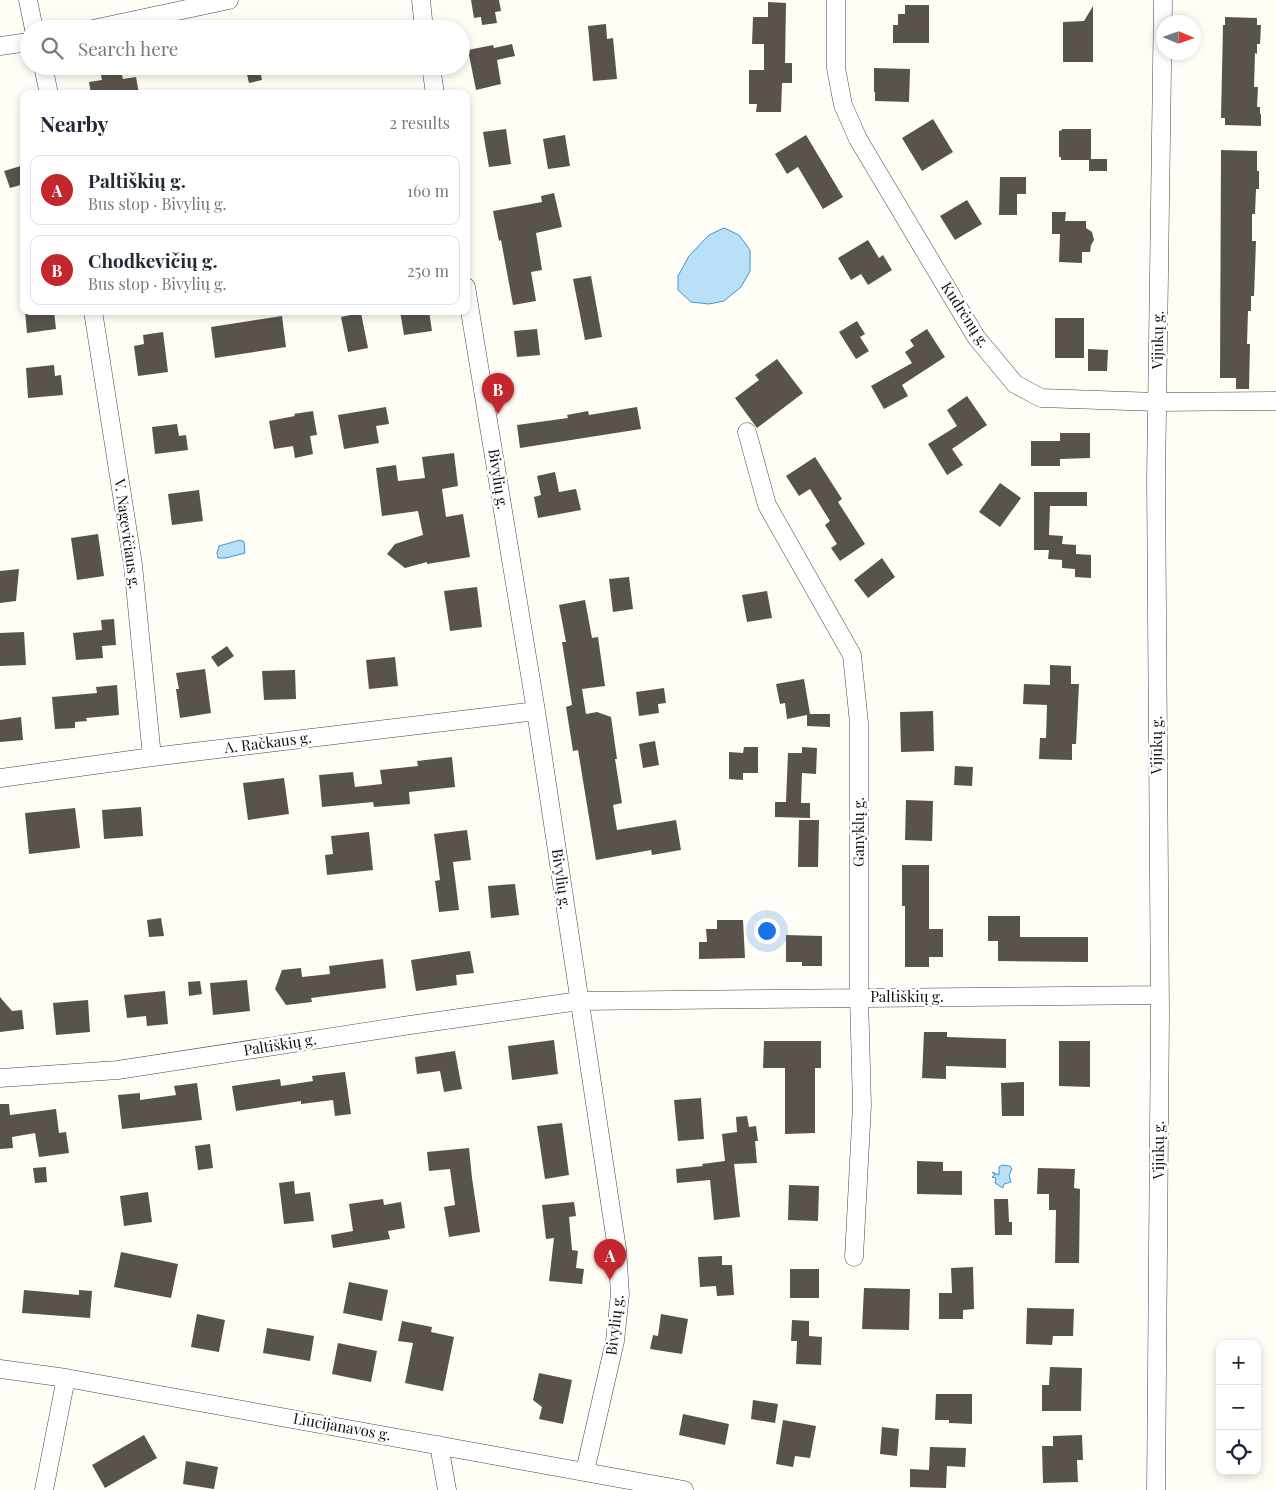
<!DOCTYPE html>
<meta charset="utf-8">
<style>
:root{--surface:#fff;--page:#f6f6f7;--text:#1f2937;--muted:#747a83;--line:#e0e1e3;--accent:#c4262e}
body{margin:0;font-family:"Playfair Display",serif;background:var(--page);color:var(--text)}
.controls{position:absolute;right:15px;bottom:15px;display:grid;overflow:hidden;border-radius:10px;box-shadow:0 2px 8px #0003}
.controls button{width:45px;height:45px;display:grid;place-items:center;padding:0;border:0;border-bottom:1px solid var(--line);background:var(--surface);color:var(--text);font:25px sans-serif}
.compass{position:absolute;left:1156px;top:15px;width:45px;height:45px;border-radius:50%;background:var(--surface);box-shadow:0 2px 8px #0003;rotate:92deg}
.you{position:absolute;left:766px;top:930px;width:18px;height:18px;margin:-12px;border:4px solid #fff;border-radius:50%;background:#1a73e8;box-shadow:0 0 0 8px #1a73e833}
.badge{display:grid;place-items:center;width:32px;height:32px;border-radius:50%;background:var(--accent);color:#fff;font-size:16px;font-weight:700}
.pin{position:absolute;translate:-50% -41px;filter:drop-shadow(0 1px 2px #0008)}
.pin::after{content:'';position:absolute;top:26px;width:18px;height:15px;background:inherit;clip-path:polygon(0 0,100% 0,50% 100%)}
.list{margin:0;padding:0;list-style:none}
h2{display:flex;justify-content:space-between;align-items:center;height:65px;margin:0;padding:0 20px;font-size:21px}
h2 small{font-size:16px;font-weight:400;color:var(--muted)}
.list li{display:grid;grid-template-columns:32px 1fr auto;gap:15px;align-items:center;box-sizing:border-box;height:70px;margin:0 10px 10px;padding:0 10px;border:1px solid var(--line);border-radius:10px}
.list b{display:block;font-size:19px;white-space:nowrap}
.list p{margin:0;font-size:16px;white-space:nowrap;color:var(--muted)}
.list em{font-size:16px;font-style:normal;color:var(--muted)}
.icon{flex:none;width:28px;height:28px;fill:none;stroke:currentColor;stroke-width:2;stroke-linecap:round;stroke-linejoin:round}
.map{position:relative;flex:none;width:1276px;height:1490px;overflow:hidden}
.search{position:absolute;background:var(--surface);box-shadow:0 2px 8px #0003;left:20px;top:20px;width:450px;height:55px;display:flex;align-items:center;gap:12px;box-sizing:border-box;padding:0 18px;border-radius:28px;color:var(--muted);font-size:19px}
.panel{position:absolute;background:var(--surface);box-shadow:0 2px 8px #0003;left:20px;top:90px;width:450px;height:225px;border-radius:10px}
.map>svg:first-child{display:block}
.water{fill:#b9e0f7;stroke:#3f96cf}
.building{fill:#5a524d}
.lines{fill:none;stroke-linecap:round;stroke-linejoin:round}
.minor-casing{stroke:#444;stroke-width:19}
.minor{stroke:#fff;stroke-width:18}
.labels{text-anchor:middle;stroke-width:5;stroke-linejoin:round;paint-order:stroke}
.street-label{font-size:15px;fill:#111;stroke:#fff}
</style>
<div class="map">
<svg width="1276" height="1490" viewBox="0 0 1276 1490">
<rect width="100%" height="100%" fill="#fffdf5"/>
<!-- water -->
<path class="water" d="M 724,228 L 739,235 L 750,250 L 750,271 L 741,287 L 724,301 L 709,304 L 691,302 L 678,290 L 678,276 L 689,256 L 709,235 Z
M 240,540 L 244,542 L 245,553 L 226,558 L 218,558 L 217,553 L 219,546 Z
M 1002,1165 L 1010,1166 L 1012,1169 L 1009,1175 L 1011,1182 L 1004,1184 L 1003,1188 L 995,1183 L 996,1178 L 992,1177 L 995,1175 L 992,1172 L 999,1175 L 999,1167 Z"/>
<!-- building -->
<path class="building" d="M 471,0 L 499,0 L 501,11 L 495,12 L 497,23 L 482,25 L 481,17 L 474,18 Z
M 768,2 L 786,3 L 785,63 L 792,63 L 792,83 L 782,83 L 781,112 L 756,112 L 757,104 L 749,104 L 749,70 L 764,70 L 764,44 L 752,44 L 753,17 L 768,17 Z
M 905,5 L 929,5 L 929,43 L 893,43 L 893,25 L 898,25 L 898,14 L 905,14 Z
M 1093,6 L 1093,62 L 1063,62 L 1063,22 L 1084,21 Z
M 1225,17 L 1257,18 L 1257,25 L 1261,25 L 1260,44 L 1257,44 L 1257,54 L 1255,53 L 1254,87 L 1258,87 L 1257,107 L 1260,107 L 1260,114 L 1261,114 L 1261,126 L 1225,125 L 1225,118 L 1221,118 L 1223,25 L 1225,25 Z
M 606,24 L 607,39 L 613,38 L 617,79 L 593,81 L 588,26 Z
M 512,44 L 515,56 L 497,60 L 501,84 L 476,90 L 468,50 L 493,45 L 494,48 Z
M 245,66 L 259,66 L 262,80 L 249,83 Z
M 874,68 L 910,69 L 909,102 L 875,101 L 875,92 L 874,92 Z
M 121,72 L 123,79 L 136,77 L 139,94 L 91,94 L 89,82 L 102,80 L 101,75 Z
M 933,119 L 953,152 L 922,171 L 902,138 Z
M 506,129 L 511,164 L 489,167 L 483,132 Z
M 1062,129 L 1091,129 L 1091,159 L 1107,159 L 1107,171 L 1089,171 L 1089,160 L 1061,160 L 1061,157 L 1059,157 L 1059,131 L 1062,130 Z
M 565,135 L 570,166 L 548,169 L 543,139 Z
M 806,135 L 843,197 L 823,209 L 798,167 L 787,174 L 775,154 Z
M 1221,150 L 1257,151 L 1257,171 L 1259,171 L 1259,189 L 1256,189 L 1255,214 L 1252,214 L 1252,241 L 1256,241 L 1254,296 L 1251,296 L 1251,311 L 1248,311 L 1247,344 L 1250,344 L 1249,389 L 1236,389 L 1236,378 L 1220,378 Z
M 24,165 L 24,184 L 10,188 L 4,171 Z
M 1000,177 L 1026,177 L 1026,194 L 1017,194 L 1017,215 L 999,215 Z
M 554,193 L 562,227 L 536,233 L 542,270 L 531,272 L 536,301 L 513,305 L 501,240 L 499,241 L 493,211 L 542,202 L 541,196 Z
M 967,200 L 982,224 L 955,240 L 940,216 Z
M 1052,212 L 1066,212 L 1065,221 L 1086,221 L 1086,228 L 1092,232 L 1094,240 L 1091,245 L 1090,252 L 1082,252 L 1082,263 L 1059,262 L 1060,234 L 1052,234 Z
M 868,240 L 879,258 L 883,255 L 892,270 L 868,285 L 861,274 L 851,280 L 838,258 Z
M 591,276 L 602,337 L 585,340 L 573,279 Z
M 25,311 L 54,311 L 56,329 L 27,333 Z
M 400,311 L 429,311 L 432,331 L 404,335 Z
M 361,313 L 368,348 L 348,352 L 341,317 Z
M 282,316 L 286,347 L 215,358 L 211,327 Z
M 1055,318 L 1084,318 L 1084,358 L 1055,358 Z
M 857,321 L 865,334 L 860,337 L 869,351 L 856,359 L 839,332 Z
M 537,329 L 540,355 L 517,357 L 514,331 Z
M 927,329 L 945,357 L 902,385 L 908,396 L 884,409 L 871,386 L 912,363 L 905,352 L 914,346 L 910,340 Z
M 163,332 L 168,372 L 138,376 L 134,346 L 144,344 L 143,335 Z
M 1088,349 L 1108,350 L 1107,371 L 1088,371 Z
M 777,359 L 803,393 L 757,428 L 735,398 L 759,380 L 755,375 Z
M 54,365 L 55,376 L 61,375 L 63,395 L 28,398 L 26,368 Z
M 967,396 L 987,425 L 952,449 L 963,465 L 947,475 L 928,444 L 957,426 L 947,410 Z
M 386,407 L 389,424 L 376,426 L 379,443 L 344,449 L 338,415 Z
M 637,407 L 641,429 L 520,448 L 517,425 L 568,418 L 567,415 L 588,411 L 589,415 Z
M 313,411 L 317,435 L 310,436 L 313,454 L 295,458 L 293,446 L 274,449 L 269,421 L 295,416 L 294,414 Z
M 177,424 L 179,436 L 186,435 L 188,450 L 155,454 L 152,427 Z
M 1060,433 L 1090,433 L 1090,458 L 1060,459 L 1060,466 L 1031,466 L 1031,441 L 1060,441 Z
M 454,453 L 458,486 L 442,489 L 446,517 L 463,514 L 470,557 L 427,564 L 427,562 L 405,568 L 387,554 L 395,544 L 423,535 L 418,511 L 382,516 L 376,468 L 396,465 L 398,481 L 425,478 L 422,457 Z
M 815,457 L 842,499 L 838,502 L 865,544 L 840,561 L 831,548 L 837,544 L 825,525 L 830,521 L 810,489 L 799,496 L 786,476 Z
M 555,472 L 559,492 L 576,489 L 581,510 L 538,518 L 534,497 L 541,495 L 537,476 Z
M 1000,483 L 1021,498 L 1000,527 L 979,512 Z
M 199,490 L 203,521 L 172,525 L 168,494 Z
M 1034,492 L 1087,492 L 1087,506 L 1050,506 L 1049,535 L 1063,536 L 1062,544 L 1076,545 L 1076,554 L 1091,555 L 1091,578 L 1075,577 L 1075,569 L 1062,568 L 1062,560 L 1048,559 L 1049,550 L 1034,550 Z
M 98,534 L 104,576 L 77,580 L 71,538 Z
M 882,558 L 895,577 L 868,598 L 854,580 Z
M 19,569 L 16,601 L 0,603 L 0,571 Z
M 629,577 L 633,609 L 613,612 L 609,579 Z
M 477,587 L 482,627 L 450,631 L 444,591 Z
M 767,591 L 772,618 L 747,622 L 742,595 Z
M 585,600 L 592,638 L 598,637 L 605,686 L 582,689 L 586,714 L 597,712 L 611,717 L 617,759 L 615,759 L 622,803 L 613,805 L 617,830 L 676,820 L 681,850 L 652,855 L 651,850 L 596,860 L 578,750 L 573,751 L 566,707 L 572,705 L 562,642 L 566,642 L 559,605 Z
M 114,619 L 116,645 L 102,646 L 103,658 L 76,660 L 73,633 L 102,630 L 101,620 Z
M 24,632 L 26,665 L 0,666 L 0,633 Z
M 227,646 L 234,656 L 218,667 L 211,657 Z
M 395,657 L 398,686 L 369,689 L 366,660 Z
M 1050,665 L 1071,666 L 1071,684 L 1079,684 L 1076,744 L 1072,744 L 1072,760 L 1039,759 L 1040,738 L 1046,738 L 1047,705 L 1023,704 L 1024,684 L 1050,685 Z
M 205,669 L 211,713 L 180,718 L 176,689 L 179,689 L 176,673 Z
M 295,670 L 296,699 L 264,700 L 262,671 Z
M 804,679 L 810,714 L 830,714 L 830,727 L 807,726 L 807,715 L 787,719 L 785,703 L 780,704 L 776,684 Z
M 117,685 L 119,715 L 86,718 L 87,721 L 75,722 L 75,728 L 55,729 L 52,697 L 97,693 L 96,687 Z
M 664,688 L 666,703 L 658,704 L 659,713 L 639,716 L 636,692 Z
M 933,711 L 934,751 L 901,752 L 900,712 Z
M 21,717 L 23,740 L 0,742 L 0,720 Z
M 655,741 L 659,765 L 643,768 L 639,744 Z
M 744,747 L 758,747 L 758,773 L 743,773 L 743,780 L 729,779 L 729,752 L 743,753 Z
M 802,747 L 817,748 L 816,774 L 802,773 L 801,803 L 810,803 L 810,818 L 775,817 L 775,802 L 786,802 L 788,753 L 802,753 Z
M 452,757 L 455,787 L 409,792 L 410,804 L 374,807 L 373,802 L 322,807 L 319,775 L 353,772 L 355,787 L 382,784 L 380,770 L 418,766 L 417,761 Z
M 955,766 L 973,767 L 972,786 L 954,785 Z
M 284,778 L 289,814 L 248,820 L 243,783 Z
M 906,800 L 933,801 L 932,841 L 905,840 Z
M 141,807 L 143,836 L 104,839 L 102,810 Z
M 75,808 L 80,848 L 29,854 L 25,813 Z
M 799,820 L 819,820 L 818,867 L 798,867 Z
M 467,830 L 471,860 L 453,862 L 459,910 L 439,912 L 435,881 L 440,880 L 434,834 Z
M 369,832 L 373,870 L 327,875 L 325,855 L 333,854 L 331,836 Z
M 902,865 L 929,865 L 929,929 L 943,929 L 943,957 L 929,957 L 929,967 L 905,967 L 905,906 L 902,906 Z
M 515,884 L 519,915 L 491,918 L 488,886 Z
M 988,916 L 1020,916 L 1020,937 L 1088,937 L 1088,962 L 998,961 L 998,941 L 988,941 Z
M 161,918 L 164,936 L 149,937 L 147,920 Z
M 717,920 L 743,920 L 745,958 L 699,959 L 699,942 L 707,942 L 706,929 L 717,929 Z
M 786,935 L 822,936 L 822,966 L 802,966 L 802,962 L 786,962 Z
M 470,951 L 474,973 L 456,975 L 457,985 L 416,991 L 411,960 Z
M 383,959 L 386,988 L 311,998 L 312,1002 L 286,1005 L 275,989 L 282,970 L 301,968 L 302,977 L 330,974 L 329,966 Z
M 247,980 L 250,1011 L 213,1015 L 210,983 Z
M 200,981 L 202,994 L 189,996 L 188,982 Z
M 165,991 L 168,1024 L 147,1026 L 146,1016 L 127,1018 L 124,995 Z
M 0,997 L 12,1011 L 22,1010 L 24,1029 L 0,1032 Z
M 88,1000 L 90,1032 L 56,1035 L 53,1003 Z
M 924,1032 L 947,1032 L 947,1037 L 1006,1039 L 1006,1068 L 946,1066 L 946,1079 L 922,1078 Z
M 554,1040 L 558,1074 L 512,1080 L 508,1046 Z
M 764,1041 L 821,1041 L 821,1068 L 815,1068 L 815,1133 L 785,1134 L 785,1068 L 763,1068 Z
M 1059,1041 L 1090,1041 L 1090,1087 L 1059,1086 Z
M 455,1051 L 462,1089 L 444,1092 L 440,1071 L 417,1074 L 415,1057 Z
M 345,1072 L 351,1114 L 335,1116 L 333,1100 L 301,1104 L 301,1101 L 236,1111 L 232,1086 L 280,1079 L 281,1086 L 313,1081 L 312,1076 Z
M 1024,1082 L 1024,1116 L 1002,1116 L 1001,1083 Z
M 197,1083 L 202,1120 L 122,1129 L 118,1095 L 140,1093 L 140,1100 L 176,1095 L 174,1086 Z
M 701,1098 L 704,1139 L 678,1141 L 674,1100 Z
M 0,1104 L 9,1104 L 10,1115 L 56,1109 L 59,1133 L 66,1132 L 69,1153 L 39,1157 L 35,1133 L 12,1137 L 13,1148 L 0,1149 Z
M 747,1116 L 749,1127 L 756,1126 L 758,1141 L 755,1141 L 757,1163 L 734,1164 L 740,1217 L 714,1220 L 710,1180 L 677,1183 L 676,1169 L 703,1166 L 702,1164 L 725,1161 L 722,1134 L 737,1132 L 736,1117 Z
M 562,1123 L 569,1175 L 545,1179 L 537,1126 Z
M 210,1144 L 213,1168 L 198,1170 L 195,1146 Z
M 469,1148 L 472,1178 L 480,1232 L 449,1237 L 444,1207 L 455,1205 L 450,1169 L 429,1171 L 427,1152 Z
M 917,1161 L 943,1162 L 943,1171 L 962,1171 L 962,1195 L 917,1194 Z
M 46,1167 L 47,1182 L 35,1183 L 33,1168 Z
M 1038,1168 L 1075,1169 L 1074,1188 L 1080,1189 L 1079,1263 L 1055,1263 L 1056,1210 L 1049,1210 L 1049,1194 L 1037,1194 Z
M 294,1181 L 295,1194 L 310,1192 L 314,1221 L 284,1224 L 279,1183 Z
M 789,1185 L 819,1186 L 818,1221 L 788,1220 Z
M 148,1192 L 152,1222 L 124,1226 L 120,1196 Z
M 383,1199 L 384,1205 L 401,1202 L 405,1228 L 388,1231 L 390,1239 L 333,1248 L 331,1235 L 353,1231 L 349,1204 Z
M 994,1199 L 1008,1199 L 1009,1222 L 1012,1222 L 1012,1235 L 995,1235 Z
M 574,1202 L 576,1216 L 569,1217 L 572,1250 L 578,1251 L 576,1268 L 584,1269 L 582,1284 L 549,1281 L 554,1238 L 546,1239 L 542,1205 Z
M 121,1252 L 178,1264 L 171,1298 L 114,1287 Z
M 722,1256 L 722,1265 L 732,1265 L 734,1295 L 717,1296 L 716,1286 L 700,1287 L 698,1257 Z
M 973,1267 L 974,1309 L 963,1310 L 963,1319 L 939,1319 L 939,1293 L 952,1293 L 951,1268 Z
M 790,1269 L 819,1269 L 819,1298 L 790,1298 Z
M 349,1282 L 388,1290 L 382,1321 L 343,1313 Z
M 864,1288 L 910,1289 L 909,1330 L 862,1329 Z
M 24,1290 L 79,1295 L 79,1290 L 92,1291 L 90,1318 L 22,1313 Z
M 1027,1308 L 1074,1309 L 1073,1336 L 1053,1336 L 1052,1345 L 1026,1344 Z
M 197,1314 L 225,1320 L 219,1352 L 191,1347 Z
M 661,1314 L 688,1319 L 682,1354 L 650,1349 L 653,1335 L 658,1336 Z
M 792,1320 L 809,1321 L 809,1336 L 822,1337 L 821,1365 L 796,1364 L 797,1341 L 791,1341 Z
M 402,1321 L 432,1327 L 431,1332 L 454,1337 L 443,1391 L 405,1383 L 413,1343 L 398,1341 Z
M 267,1328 L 314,1336 L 310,1361 L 263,1353 Z
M 338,1343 L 377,1351 L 371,1382 L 332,1374 Z
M 1050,1367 L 1082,1368 L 1081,1411 L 1042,1411 L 1042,1385 L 1049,1385 Z
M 539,1373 L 572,1380 L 563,1424 L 539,1419 L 542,1407 L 533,1400 Z
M 936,1394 L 972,1394 L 972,1424 L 949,1423 L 949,1420 L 935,1420 Z
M 753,1400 L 778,1404 L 775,1423 L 751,1419 Z
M 683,1414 L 729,1424 L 725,1445 L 679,1435 Z
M 783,1420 L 816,1426 L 810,1458 L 795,1456 L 793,1467 L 776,1464 Z
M 882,1427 L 899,1429 L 897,1456 L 880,1454 Z
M 144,1435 L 157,1458 L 105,1488 L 92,1465 Z
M 1082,1435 L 1083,1460 L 1077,1460 L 1078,1482 L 1043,1483 L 1042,1446 L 1053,1446 L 1053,1436 Z
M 930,1447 L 966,1448 L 965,1467 L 947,1466 L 946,1488 L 910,1487 L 910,1469 L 929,1470 Z
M 186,1461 L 218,1467 L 214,1489 L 183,1484 Z"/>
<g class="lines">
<defs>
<path id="minor" d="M 28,0 L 34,29
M 421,0 L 424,29
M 836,0 L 836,68 L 843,105 L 858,139 L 976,337 L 1015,384 L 1041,398 L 1157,402 L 1276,401
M 93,29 L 229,0
M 0,46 L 29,42
M 43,66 L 49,94
M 431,66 L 435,94
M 466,287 L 536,711 L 617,1249 L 620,1294 L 615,1341 L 585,1471
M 93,311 L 133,565 L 152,757
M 747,432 L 767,505 L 852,655 L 859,723 L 859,997 L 862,1105 L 854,1257
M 0,778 L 152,757 L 536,711
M 0,1078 L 118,1070 L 410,1025 L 579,1001 L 1159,995
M 0,1369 L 66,1378 L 684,1490
M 439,1445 L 447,1490
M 44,1490 L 66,1378
M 1156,1490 L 1160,1013 L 1156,479 L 1163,0"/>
</defs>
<!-- minor casing -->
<use href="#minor" class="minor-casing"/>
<!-- minor -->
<use href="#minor" class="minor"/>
</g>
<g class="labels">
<!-- street labels -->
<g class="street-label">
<text transform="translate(965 315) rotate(57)" y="5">Kudrėnų g.</text>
<text transform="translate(1158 340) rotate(-89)" y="5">Vijūkų g.</text>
<text transform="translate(498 479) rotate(81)" y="5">Bivylių g.</text>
<text transform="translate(127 534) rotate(82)" y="5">V. Nagevičiaus g.</text>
<text transform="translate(268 743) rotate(-7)" y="5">A. Račkaus g.</text>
<text transform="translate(1157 745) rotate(-90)" y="5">Vijūkų g.</text>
<text transform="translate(859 832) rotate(-90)" y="5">Ganyklų g.</text>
<text transform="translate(561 879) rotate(82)" y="5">Bivylių g.</text>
<text x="907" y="1002">Paltiškių g.</text>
<text transform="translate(280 1045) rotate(-9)" y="5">Paltiškių g.</text>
<text transform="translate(1159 1150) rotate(-90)" y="5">Vijūkų g.</text>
<text transform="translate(615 1325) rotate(-83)" y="5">Bivylių g.</text>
<text transform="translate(342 1427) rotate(10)" y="5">Liucijanavos g.</text>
</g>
</g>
</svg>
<div class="controls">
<button>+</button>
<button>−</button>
<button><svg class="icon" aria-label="locate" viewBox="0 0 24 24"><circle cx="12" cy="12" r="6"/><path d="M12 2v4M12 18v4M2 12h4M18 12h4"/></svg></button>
</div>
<svg class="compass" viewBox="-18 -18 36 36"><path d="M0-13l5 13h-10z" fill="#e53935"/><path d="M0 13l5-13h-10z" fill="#747a83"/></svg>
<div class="you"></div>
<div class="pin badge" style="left:610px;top:1280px">A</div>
<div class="pin badge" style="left:498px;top:414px">B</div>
<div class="search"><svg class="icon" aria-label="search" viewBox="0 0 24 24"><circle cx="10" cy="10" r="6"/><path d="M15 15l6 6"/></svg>Search here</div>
<section class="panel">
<h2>Nearby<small>2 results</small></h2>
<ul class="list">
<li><span class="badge">A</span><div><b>Paltiškių g.</b><p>Bus stop · Bivylių g.</p></div><em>160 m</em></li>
<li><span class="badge">B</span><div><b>Chodkevičių g.</b><p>Bus stop · Bivylių g.</p></div><em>250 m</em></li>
</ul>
</section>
</div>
